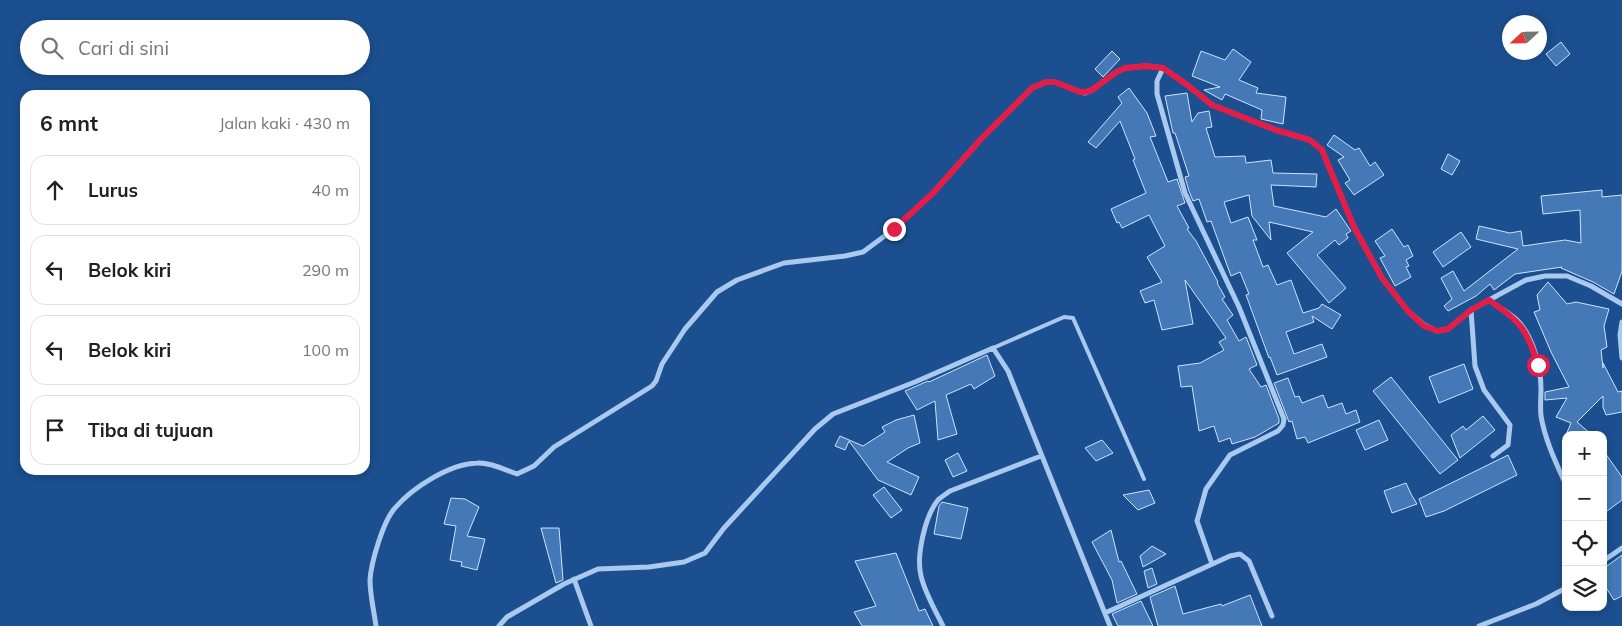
<!DOCTYPE html>
<html lang="id">
<meta charset="utf-8">
<style>
:root{--surface:#fff;--page:#f6f6f6;--text:#202124;--muted:#757577;--line:#e0e0e0}
body{margin:0;font-family:Mulish,sans-serif;background:var(--page);color:var(--text)}
.controls{position:absolute;right:15px;bottom:15px;display:grid;overflow:hidden;border-radius:10px;box-shadow:0 2px 8px #0003}
.controls button{width:45px;height:45px;display:grid;place-items:center;padding:0;border:0;border-bottom:1px solid var(--line);background:var(--surface);color:var(--text);font:25px sans-serif}
.compass{position:absolute;left:1502px;top:15px;width:45px;height:45px;border-radius:50%;background:var(--surface);box-shadow:0 2px 8px #0003;rotate:248deg}
.stop{position:absolute;width:15px;height:15px;margin:-11px;border:4px solid #e11d48;border-radius:50%;background:#fff}
.stop.end{background:#e11d48;border-color:#fff;box-shadow:0 1px 5px #0008}
.list{margin:0;padding:0;list-style:none}
h2{display:flex;justify-content:space-between;align-items:center;height:65px;margin:0;padding:0 20px;font-size:21px}
h2 small{font-size:16px;font-weight:400;color:var(--muted)}
.list li{display:grid;grid-template-columns:32px 1fr auto;gap:15px;align-items:center;box-sizing:border-box;height:70px;margin:0 10px 10px;padding:0 10px;border:1px solid var(--line);border-radius:15px}
.list b{display:block;font-size:19px;white-space:nowrap}
.list em{font-size:16px;font-style:normal;color:var(--muted)}
.icon{flex:none;width:28px;height:28px;fill:none;stroke:currentColor;stroke-width:2;stroke-linecap:round;stroke-linejoin:round}
.map{position:relative;flex:none;width:1622px;height:626px;overflow:hidden}
.search{position:absolute;background:var(--surface);box-shadow:0 2px 8px #0003;left:20px;top:20px;width:350px;height:55px;display:flex;align-items:center;gap:12px;box-sizing:border-box;padding:0 18px;border-radius:28px;color:var(--muted);font-size:19px}
.panel{position:absolute;background:var(--surface);box-shadow:0 2px 8px #0003;left:20px;top:90px;width:350px;height:385px;border-radius:15px}
.map>svg:first-child{display:block}
.building{fill:#4478b7;stroke:#cfe3fa}
.lines{fill:none;stroke-linecap:round;stroke-linejoin:round}
.service{stroke:#a9c9ee;stroke-width:4}
.minor{stroke:#a9c9ee;stroke-width:5}
.route{stroke:#e11d48;stroke-width:6}
</style>
<div class="map">
<svg width="1622" height="626" viewBox="0 0 1622 626">
<rect width="100%" height="100%" fill="#1b4f8f"/>
<!-- building -->
<path class="building" d="M 1561,42 L 1570,54 L 1556,66 L 1546,54 Z
M 1233,49 L 1251,62 L 1239,80 L 1258,88 L 1256,93 L 1286,97 L 1283,124 L 1261,119 L 1262,110 L 1225,94 L 1222,100 L 1204,90 L 1220,87 L 1192,76 L 1201,51 L 1225,60 Z
M 1112,51 L 1120,59 L 1103,77 L 1095,69 Z
M 1129,88 L 1147,113 L 1156,136 L 1150,137 L 1168,182 L 1177,179 L 1185,203 L 1177,206 L 1189,228 L 1187,229 L 1196,241 L 1218,282 L 1217,283 L 1225,297 L 1222,299 L 1233,315 L 1227,320 L 1239,341 L 1246,337 L 1257,365 L 1249,369 L 1261,387 L 1266,385 L 1279,419 L 1279,423 L 1255,437 L 1232,444 L 1230,438 L 1219,442 L 1214,426 L 1199,431 L 1192,386 L 1181,387 L 1178,366 L 1200,363 L 1224,350 L 1219,342 L 1226,338 L 1185,280 L 1193,324 L 1162,330 L 1154,300 L 1145,303 L 1140,291 L 1162,282 L 1147,257 L 1165,246 L 1149,215 L 1122,228 L 1119,222 L 1117,223 L 1111,209 L 1146,193 L 1133,160 L 1135,159 L 1120,121 L 1096,148 L 1088,142 L 1122,103 L 1118,97 Z
M 1187,93 L 1192,122 L 1198,113 L 1209,111 L 1212,127 L 1206,128 L 1215,157 L 1245,156 L 1246,163 L 1271,160 L 1273,173 L 1317,174 L 1316,187 L 1271,185 L 1274,206 L 1326,217 L 1336,209 L 1351,231 L 1346,234 L 1348,238 L 1339,245 L 1335,240 L 1317,255 L 1346,288 L 1329,303 L 1287,253 L 1313,232 L 1269,222 L 1271,240 L 1252,216 L 1249,195 L 1224,202 L 1231,223 L 1248,217 L 1257,240 L 1253,240 L 1263,267 L 1268,265 L 1277,285 L 1291,280 L 1303,313 L 1319,308 L 1322,304 L 1341,315 L 1332,329 L 1312,316 L 1314,322 L 1286,332 L 1294,354 L 1322,344 L 1327,357 L 1277,375 L 1270,357 L 1269,358 L 1246,295 L 1249,294 L 1240,272 L 1231,276 L 1211,221 L 1207,222 L 1199,199 L 1193,201 L 1189,191 L 1185,177 L 1189,176 L 1175,133 L 1173,133 L 1165,96 Z
M 1334,135 L 1355,150 L 1359,148 L 1370,166 L 1375,162 L 1384,175 L 1354,195 L 1345,183 L 1350,180 L 1338,160 L 1344,157 L 1327,145 Z
M 1448,154 L 1460,161 L 1452,175 L 1441,169 Z
M 1602,190 L 1602,197 L 1622,195 L 1622,271 L 1614,294 L 1593,282 L 1561,268 L 1562,267 L 1515,274 L 1494,290 L 1490,284 L 1476,296 L 1448,311 L 1444,306 L 1452,299 L 1441,278 L 1453,271 L 1464,291 L 1518,249 L 1476,239 L 1479,226 L 1510,233 L 1521,231 L 1523,246 L 1565,240 L 1581,243 L 1580,210 L 1543,214 L 1541,196 Z
M 1392,229 L 1404,247 L 1408,245 L 1413,256 L 1406,260 L 1409,266 L 1406,267 L 1411,277 L 1395,286 L 1380,258 L 1385,256 L 1375,241 Z
M 1461,232 L 1471,247 L 1443,267 L 1433,252 Z
M 1548,282 L 1567,304 L 1576,302 L 1609,309 L 1604,326 L 1607,347 L 1601,350 L 1603,368 L 1603,363 L 1618,392 L 1622,391 L 1622,412 L 1606,415 L 1603,407 L 1603,396 L 1577,422 L 1592,435 L 1566,435 L 1571,423 L 1556,417 L 1567,398 L 1545,400 L 1545,392 L 1569,387 L 1551,352 L 1534,312 L 1540,310 L 1537,295 Z
M 987,355 L 995,376 L 974,389 L 971,384 L 946,395 L 957,434 L 938,440 L 935,401 L 917,410 L 905,391 L 928,381 L 929,382 Z
M 1464,364 L 1473,389 L 1439,403 L 1429,377 Z
M 1391,377 L 1458,460 L 1440,474 L 1373,391 Z
M 1288,378 L 1295,397 L 1299,396 L 1302,403 L 1323,395 L 1328,408 L 1342,403 L 1346,414 L 1356,410 L 1360,422 L 1308,443 L 1305,437 L 1297,439 L 1292,421 L 1289,422 L 1274,383 Z
M 914,415 L 920,443 L 908,448 L 887,462 L 919,477 L 911,495 L 878,480 L 849,441 L 845,450 L 835,446 L 840,436 L 863,446 L 885,432 L 882,427 L 896,420 Z
M 1483,416 L 1495,430 L 1460,458 L 1451,435 L 1463,426 L 1466,430 Z
M 1379,420 L 1388,440 L 1365,450 L 1356,430 Z
M 1102,440 L 1113,453 L 1096,461 L 1085,448 Z
M 1603,450 L 1622,477 L 1622,500 L 1603,514 Z
M 958,453 L 967,471 L 953,477 L 945,460 Z
M 1508,455 L 1517,475 L 1444,511 L 1426,517 L 1419,499 Z
M 1406,483 L 1411,494 L 1417,504 L 1392,513 L 1384,491 Z
M 884,487 L 902,510 L 891,518 L 873,495 Z
M 1149,490 L 1155,503 L 1138,510 L 1123,495 Z
M 451,498 L 465,499 L 479,507 L 467,536 L 485,539 L 477,570 L 461,566 L 462,562 L 450,560 L 456,526 L 444,524 Z
M 942,502 L 968,508 L 961,539 L 934,534 L 939,506 Z
M 541,528 L 559,528 L 563,580 L 556,583 Z
M 1111,530 L 1119,562 L 1121,561 L 1137,594 L 1117,603 L 1112,580 L 1092,542 Z
M 1152,546 L 1166,554 L 1143,567 L 1140,556 Z
M 896,553 L 919,611 L 925,609 L 933,626 L 862,626 L 854,612 L 876,606 L 855,561 Z
M 1622,555 L 1622,596 L 1614,600 L 1603,583 L 1603,569 Z
M 1152,568 L 1157,584 L 1148,588 L 1144,571 Z
M 1175,586 L 1183,614 L 1221,604 L 1222,606 L 1250,595 L 1262,626 L 1158,626 L 1150,597 Z
M 1141,601 L 1153,626 L 1118,626 L 1112,614 Z"/>
<g class="lines">
<!-- service -->
<path class="service" d="M 993,348 L 1064,317 L 1073,318 L 1144,479"/>
<!-- minor -->
<path class="minor" d="M 1163,68 L 1157,81 L 1157,94 L 1185,193 L 1239,307 L 1284,419 L 1283,425 L 1278,431 L 1230,455 L 1206,489 L 1197,521 L 1212,564
M 1489,300 C 1498,307 1510,313 1517,320 C 1533,336 1541,367 1541,389 C 1541,398 1540,407 1541,416 C 1545,440 1556,463 1566,485
M 1471,310 L 1475,366 L 1484,390 L 1510,425 L 1508,445 L 1493,456
M 1622,322 L 1620,335 L 1622,358
M 1603,561 L 1622,548
M 574,579 L 591,626
M 1105,613 L 1230,556 L 1240,554 L 1249,561 L 1272,616
M 376,626 C 374,611 370,595 370,580 C 371,563 383,521 395,508 C 412,488 449,464 477,463 C 490,462 505,470 517,474 L 534,466 L 554,447 L 652,386 L 656,381 L 662,364 L 685,329 L 717,292 L 737,280 L 784,263 L 845,256 L 863,252 L 894,229 L 933,193 L 981,139 L 1032,88 L 1046,82 L 1055,82 L 1080,92 L 1085,93 L 1092,90 L 1115,73 L 1125,68 L 1146,66 L 1163,68 L 1186,84 L 1212,105 L 1276,130 L 1310,140 L 1322,150 L 1354,227 L 1382,278 L 1408,311 L 1424,325 L 1437,331 L 1448,329 L 1471,310 L 1489,300 L 1526,280 L 1545,276 L 1567,276 L 1591,286 L 1622,304
M 499,626 L 507,617 L 564,584 L 598,569 L 649,567 L 684,562 L 705,553 L 724,528 L 815,429 L 833,414 L 915,382 L 993,348 L 1008,371 L 1110,626
M 943,626 C 935,610 925,593 921,576 C 916,556 925,516 938,500 C 941,497 946,494 950,491 L 1041,456
M 1479,626 L 1536,604 L 1566,588"/>
</g>
<g class="lines">
<!-- route -->
<path class="route" d="M 894,229 L 933,193 L 981,139 L 1032,88 L 1046,82 L 1055,82 L 1080,92 L 1085,92 L 1092,90 L 1115,73 L 1125,68 L 1146,66 L 1163,68 L 1186,84 L 1212,105 L 1276,130 L 1310,140 L 1322,150 L 1354,227 L 1382,278 L 1408,311 L 1424,326 L 1438,331 L 1448,329 L 1471,310 L 1489,300 C 1521,323 1526,327 1538,365"/>
</g>
</svg>
<div class="controls">
<button>+</button>
<button>−</button>
<button><svg class="icon" aria-label="locate" viewBox="0 0 24 24"><circle cx="12" cy="12" r="6"/><path d="M12 2v4M12 18v4M2 12h4M18 12h4"/></svg></button>
<button><svg class="icon" aria-label="layers" viewBox="0 0 24 24"><path d="M12 4l9 5-9 5-9-5zM3 14l9 5 9-5"/></svg></button>
</div>
<svg class="compass" viewBox="-18 -18 36 36"><path d="M0-13l5 13h-10z" fill="#e53935"/><path d="M0 13l5-13h-10z" fill="#757577"/></svg>
<div class="stop" style="left:1538px;top:365px"></div>
<div class="stop end" style="left:894px;top:229px"></div>
<div class="search"><svg class="icon" aria-label="search" viewBox="0 0 24 24"><circle cx="10" cy="10" r="6"/><path d="M15 15l6 6"/></svg>Cari di sini</div>
<section class="panel">
<h2>6 mnt<small>Jalan kaki · 430 m</small></h2>
<ul class="list">
<li><svg class="icon" aria-label="ahead" viewBox="0 0 24 24"><path d="M12 20V5M6 11l6-6 6 6"/></svg><div><b>Lurus</b></div><em>40 m</em></li>
<li><svg class="icon" aria-label="left" viewBox="0 0 24 24"><path d="M17 20v-9H6M10 6l-5 5 5 5"/></svg><div><b>Belok kiri</b></div><em>290 m</em></li>
<li><svg class="icon" aria-label="left" viewBox="0 0 24 24"><path d="M17 20v-9H6M10 6l-5 5 5 5"/></svg><div><b>Belok kiri</b></div><em>100 m</em></li>
<li><svg class="icon" aria-label="arrive" viewBox="0 0 24 24"><path d="M6 21V4h12l-3 4 3 4H6"/></svg><div><b>Tiba di tujuan</b></div></li>
</ul>
</section>
</div>
